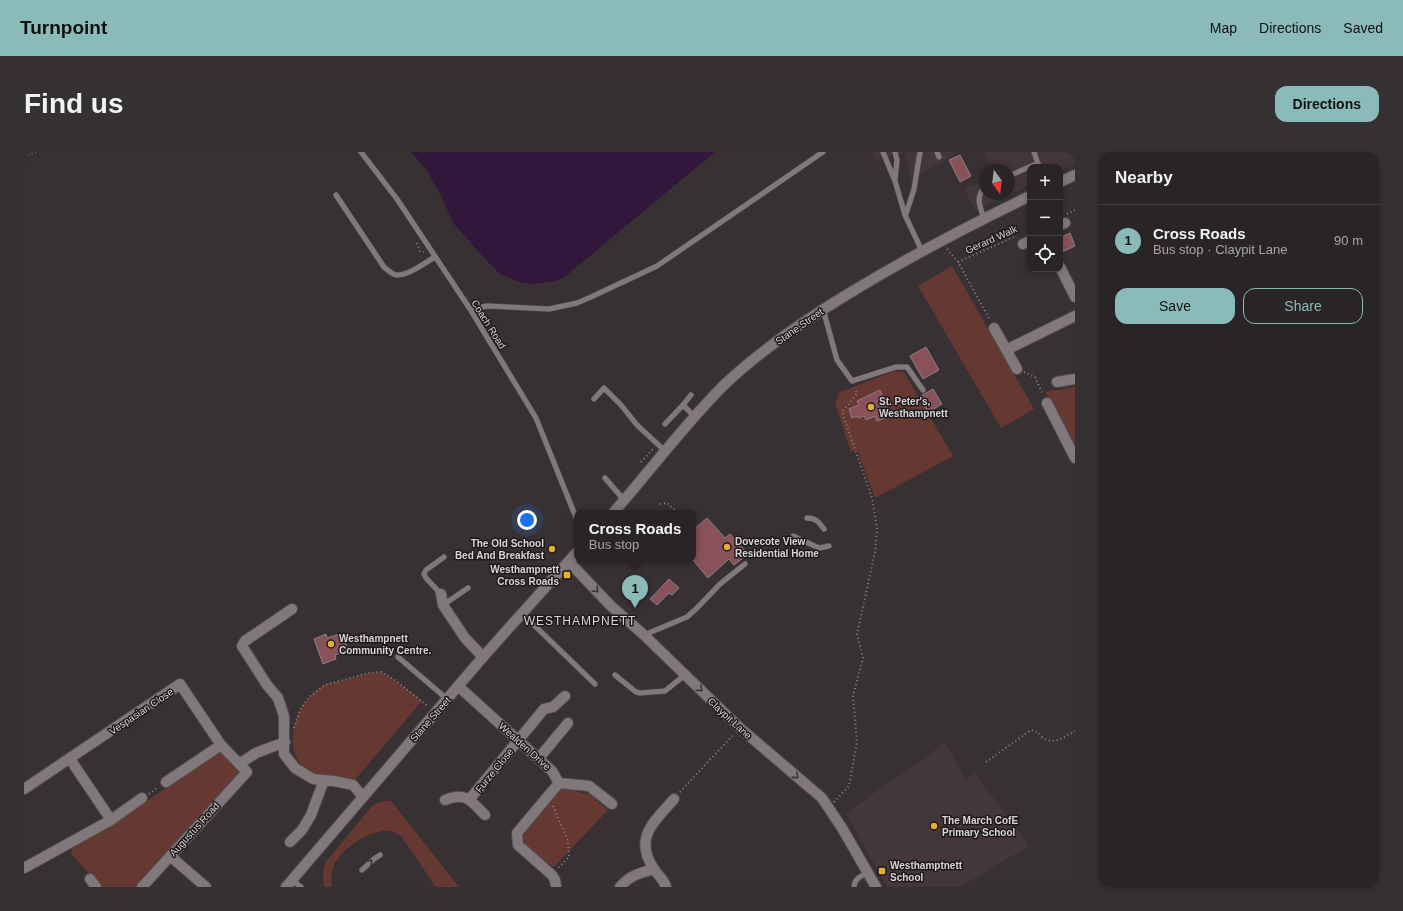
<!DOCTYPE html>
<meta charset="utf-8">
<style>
:root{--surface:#292526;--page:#353132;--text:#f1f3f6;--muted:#a5a5a7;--line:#454243;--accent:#8bbbb9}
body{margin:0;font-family:Helvetica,sans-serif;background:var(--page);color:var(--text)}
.controls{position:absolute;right:12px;top:12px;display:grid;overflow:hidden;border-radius:8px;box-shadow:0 2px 6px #0003}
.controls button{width:36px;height:36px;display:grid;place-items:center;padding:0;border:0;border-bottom:1px solid var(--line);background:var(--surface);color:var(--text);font:20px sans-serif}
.compass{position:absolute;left:955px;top:12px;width:36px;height:36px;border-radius:50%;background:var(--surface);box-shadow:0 2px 6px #0003;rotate:166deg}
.you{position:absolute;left:503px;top:368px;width:14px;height:14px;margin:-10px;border:3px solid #fff;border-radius:50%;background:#1a73e8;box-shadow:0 0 0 6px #1a73e833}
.badge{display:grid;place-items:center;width:26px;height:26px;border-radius:50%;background:var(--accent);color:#111;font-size:13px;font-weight:700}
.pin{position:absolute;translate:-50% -33px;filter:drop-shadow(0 1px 2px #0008)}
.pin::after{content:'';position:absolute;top:21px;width:14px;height:12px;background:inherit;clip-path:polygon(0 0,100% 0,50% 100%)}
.popup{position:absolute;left:550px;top:358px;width:122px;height:52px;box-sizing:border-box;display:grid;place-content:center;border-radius:8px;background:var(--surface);filter:drop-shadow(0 1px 3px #0005);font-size:13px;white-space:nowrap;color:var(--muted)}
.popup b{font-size:15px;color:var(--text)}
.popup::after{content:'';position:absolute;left:50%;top:100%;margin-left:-8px;border:8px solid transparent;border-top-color:var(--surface)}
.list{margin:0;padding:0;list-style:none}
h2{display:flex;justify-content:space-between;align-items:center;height:52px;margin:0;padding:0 16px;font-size:17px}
h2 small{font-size:13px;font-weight:400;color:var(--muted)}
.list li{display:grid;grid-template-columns:26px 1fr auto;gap:12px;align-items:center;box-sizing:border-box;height:72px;padding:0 16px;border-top:1px solid var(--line)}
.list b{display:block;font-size:15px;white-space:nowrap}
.list p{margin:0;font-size:13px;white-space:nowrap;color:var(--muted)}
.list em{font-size:13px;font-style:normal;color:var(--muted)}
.actions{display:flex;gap:8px;padding:12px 16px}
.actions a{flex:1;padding:9px 0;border:1px solid var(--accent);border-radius:12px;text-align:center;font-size:14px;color:var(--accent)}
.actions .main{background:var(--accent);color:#111}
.icon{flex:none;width:22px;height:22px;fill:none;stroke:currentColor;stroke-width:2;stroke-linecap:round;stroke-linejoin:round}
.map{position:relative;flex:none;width:1051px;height:735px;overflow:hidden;border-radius:12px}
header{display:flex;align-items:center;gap:24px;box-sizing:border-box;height:56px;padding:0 20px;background:var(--accent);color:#111}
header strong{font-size:19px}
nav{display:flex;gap:22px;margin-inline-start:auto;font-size:14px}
.intro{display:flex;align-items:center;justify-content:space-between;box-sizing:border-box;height:96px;padding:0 24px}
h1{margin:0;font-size:28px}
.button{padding:10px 18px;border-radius:12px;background:var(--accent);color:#111;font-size:14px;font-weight:700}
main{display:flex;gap:24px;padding:0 24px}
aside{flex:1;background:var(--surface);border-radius:12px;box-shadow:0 2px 6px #0003}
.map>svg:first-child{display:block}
.built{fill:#44373c}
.green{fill:#653932}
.water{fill:#32163c}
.building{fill:#895159;stroke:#898182}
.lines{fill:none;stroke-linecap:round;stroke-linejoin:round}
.service-casing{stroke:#534e4f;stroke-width:6}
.minor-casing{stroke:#534e4f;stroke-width:12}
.tertiary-casing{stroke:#534e4f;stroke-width:12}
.path{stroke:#8a8587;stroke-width:2;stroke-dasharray:1 3;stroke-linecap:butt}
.service{stroke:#80787b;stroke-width:5}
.minor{stroke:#80787b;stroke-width:10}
.tertiary{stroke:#80787b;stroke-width:10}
.oneway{stroke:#3b3638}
.poi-dot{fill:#e2af34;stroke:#1d1a1b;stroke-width:1.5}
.labels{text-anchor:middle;stroke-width:3;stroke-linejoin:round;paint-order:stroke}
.street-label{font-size:10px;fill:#d9d5d6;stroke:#1d1a1b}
.poi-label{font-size:10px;font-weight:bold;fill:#d9d5d6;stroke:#1d1a1b;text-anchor:start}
.quarter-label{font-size:12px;letter-spacing:1px;fill:#ddd5d8;stroke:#1d1a1b}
</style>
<header>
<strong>Turnpoint</strong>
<nav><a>Map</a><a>Directions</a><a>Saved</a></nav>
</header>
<div class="intro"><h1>Find us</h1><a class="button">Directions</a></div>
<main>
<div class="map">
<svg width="1051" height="735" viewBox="0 0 1051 735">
<rect width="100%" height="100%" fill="#373133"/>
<!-- built -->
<path class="built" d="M 848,0 L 930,0 L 931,2 L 887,28 L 881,1 L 851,8 Z
M 959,0 L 1051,0 L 1051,12 L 1036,19 L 1036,15 L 1006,15 L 1006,33 L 951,59 L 941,37 L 961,28 L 961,42 L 985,42 L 985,18 L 966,18 Z
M 921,591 L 942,627 L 951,621 L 1005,694 L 936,735 L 863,735 L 822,661 Z"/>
<!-- green -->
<path class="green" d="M 928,114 L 1010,257 L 977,276 L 894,134 Z
M 870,219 L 880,220 L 929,304 L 851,346 L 833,298 L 827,300 L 811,251 L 816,240 Z
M 1051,235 L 1051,296 L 1021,240 Z
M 357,520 L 371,528 L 398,549 L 329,630 C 315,628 297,628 285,620 C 254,599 272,548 300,533 C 306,530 315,530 321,528 C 335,524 342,521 357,520 Z
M 198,598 L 219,620 L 114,735 L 76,735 L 47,701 L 48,696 L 84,677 L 89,672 Z
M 541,635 L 557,641 L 565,642 L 584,658 L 530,715 C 515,705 494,698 501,676 L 533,638 Z
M 361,649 L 367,649 L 435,735 L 412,735 L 377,684 C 359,667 318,695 310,713 C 307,720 307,728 308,735 L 301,735 C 298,727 299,719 301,711 L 348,654 L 353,651 Z"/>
<!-- water -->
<path class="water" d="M 387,0 L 691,0 L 543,123 L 533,129 L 508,132 L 495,130 L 476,122 L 463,109 L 429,71 L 416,41 L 402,17 Z"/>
<!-- building -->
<path class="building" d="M 936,3 L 947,24 L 936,30 L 925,8 Z
M 1046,81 L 1051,94 L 1036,101 L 1036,86 Z
M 902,195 L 915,218 L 899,227 L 886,204 Z
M 909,237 L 918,252 L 904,260 L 895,245 Z
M 856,238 L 864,257 L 858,260 L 861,266 L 853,269 L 851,264 L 842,268 L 840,264 L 834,266 L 833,264 L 828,266 L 825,257 L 835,253 L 833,249 Z
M 683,366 L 701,386 L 706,382 L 724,402 L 710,413 L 705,407 L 684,426 L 669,408 L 669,378 Z
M 645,427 L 655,436 L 648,443 L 645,441 L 633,453 L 626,447 Z
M 318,481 L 324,498 L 311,503 L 312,507 L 299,512 L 290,487 L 302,482 L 303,486 Z"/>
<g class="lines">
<defs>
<path id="service" d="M 337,0 L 373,47 L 446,157 L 512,266 L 553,368
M 859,0 L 871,29 L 881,63 L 898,99
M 913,0 L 915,5
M 1010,0 L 1015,15
M 985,24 L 1014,11
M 871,28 L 873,8 L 871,0
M 312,43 L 360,115 C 364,118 368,123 373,123 C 386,123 400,111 411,105
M 882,62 L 890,37 L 896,0
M 960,66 C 956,55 951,45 961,35
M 446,157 L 463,154 L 525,157 L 553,151 L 567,145 L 633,114 L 799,0
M 799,157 L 813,208 L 828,229 L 872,215 L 883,215 L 899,238
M 570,247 L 580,236 L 597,253 L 613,273 L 641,299
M 659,253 L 667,243
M 641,272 L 659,253 L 670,264
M 581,326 L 600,348
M 783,366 C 792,366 795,370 800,377
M 769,384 L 795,396 L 805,394
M 417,442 L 402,426 L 400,422 L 402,418 L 420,405
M 419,453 L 444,436
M 497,462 L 511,474 L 571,532
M 620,483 L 663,465 L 673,456 L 696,432 L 721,412
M 374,505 L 423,547
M 591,523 L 612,540 L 616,541 L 641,539 L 661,523
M 338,718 L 350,707 L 356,703
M 268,728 L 277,735
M 830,735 C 830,727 837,724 843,721"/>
<path id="minor" d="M 1036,73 L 1041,71
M 999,92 L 1006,89
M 1036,115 L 1051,145
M 970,176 L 993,217
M 982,198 L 1051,164
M 1033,230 L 1051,227
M 1023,251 L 1051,306
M 545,410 L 587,454 L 620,483 L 716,576 L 798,646 L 818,676 L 852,735
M 417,442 L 419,453 L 441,486 L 459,505
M 268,457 L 221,489 L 218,494 L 243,533 L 254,546 L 260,564 L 260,602 L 271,616 L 289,627 L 310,629 L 329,633 L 339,645
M 434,534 L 528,619 L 535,631
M 515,606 L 544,571
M 215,612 L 232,601 L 261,590
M 142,630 L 197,593
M 535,631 L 565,634 L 588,652
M 0,637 L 156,532 L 197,593 L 223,620 L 118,735
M 421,648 C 442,639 447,649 461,663
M 445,648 L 520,557 L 529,555 L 541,544
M 87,668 L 118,646
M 266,690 L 278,678 L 287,663 L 300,628
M 146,704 L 182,735
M 0,716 L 87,668 L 46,607
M 66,727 L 72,735
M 532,735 L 531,728 L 528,723 L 494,693 L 493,681 L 535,631
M 596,735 C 606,723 616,721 630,717
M 642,735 C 640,727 634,724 630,717 C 609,686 630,670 650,647"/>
<path id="tertiary" d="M 1036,30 L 1051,23
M 589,361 C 626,319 660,273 700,233 C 737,198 781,168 824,142 C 883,106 944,74 1006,44
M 262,735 L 459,505 L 553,400"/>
</defs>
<!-- service casing -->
<use href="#service" class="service-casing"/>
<!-- minor casing -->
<use href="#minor" class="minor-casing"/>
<!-- tertiary casing -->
<use href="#tertiary" class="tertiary-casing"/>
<!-- path -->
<path class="path" d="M 0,4 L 12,0
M 1043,62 L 1051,58
M 393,91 L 396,99 L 400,100
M 923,97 L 934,110 L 966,168
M 934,110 L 992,84
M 1000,220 L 1011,225 L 1019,243
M 617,310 L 629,297
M 636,352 L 643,351 L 654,361
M 669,378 L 670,379 L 672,378
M 270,576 L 276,558 L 285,545 L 301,533 L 344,521 L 357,520 L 371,528 L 405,555
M 962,610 L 1007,578 C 1012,579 1014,581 1018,585 C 1030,594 1040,585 1051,579
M 656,640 L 709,583
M 125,642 L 134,635
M 810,650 L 825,634 L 833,590 L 829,544 L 839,506 L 833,482 L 851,400 L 853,376 L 848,346 L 818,260 L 833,242 L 831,236
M 529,654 L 544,689 L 545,705 L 534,716"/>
<!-- service -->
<use href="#service" class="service"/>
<!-- minor -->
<use href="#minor" class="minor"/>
<!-- tertiary -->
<use href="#tertiary" class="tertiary"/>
</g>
<!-- one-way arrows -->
<defs><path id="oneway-chevron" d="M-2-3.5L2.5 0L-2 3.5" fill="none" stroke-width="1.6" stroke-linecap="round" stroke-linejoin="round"/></defs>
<g class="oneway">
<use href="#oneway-chevron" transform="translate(572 438) rotate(46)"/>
<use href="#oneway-chevron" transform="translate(676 537) rotate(44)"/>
<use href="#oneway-chevron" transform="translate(772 624) rotate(40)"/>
<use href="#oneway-chevron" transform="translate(346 710) rotate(-42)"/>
</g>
<!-- markers -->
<g class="poi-dot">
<circle cx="847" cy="255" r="4"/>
<circle cx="703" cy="395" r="4"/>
<circle cx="528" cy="397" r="4"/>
<rect x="539" y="419" width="8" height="8" rx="2"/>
<circle cx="307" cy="492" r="4"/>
<circle cx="910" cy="674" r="4"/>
<rect x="854" y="715" width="8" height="8" rx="2"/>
</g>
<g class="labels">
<!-- street labels -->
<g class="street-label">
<text transform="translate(967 87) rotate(-24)" y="4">Gerard Walk</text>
<text transform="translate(465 172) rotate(58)" y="4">Coach Road</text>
<text transform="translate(775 174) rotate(-35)" y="4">Stane Street</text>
<text transform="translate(117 559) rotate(-34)" y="4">Vespasian Close</text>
<text transform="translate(706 566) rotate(43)" y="4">Claypit Lane</text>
<text transform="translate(406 567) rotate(-49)" y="4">Stane Street</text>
<text transform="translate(501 594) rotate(42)" y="4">Wealden Drive</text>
<text transform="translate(470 618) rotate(-51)" y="4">Furze Close</text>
<text transform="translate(170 677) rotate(-48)" y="4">Augustus Road</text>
</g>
<!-- poi labels -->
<g class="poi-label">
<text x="855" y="253">St. Peter's,<tspan x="855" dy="12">Westhampnett</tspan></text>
<text x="711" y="393">Dovecote View<tspan x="711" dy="12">Residential Home</tspan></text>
<text x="520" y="395" text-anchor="end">The Old School<tspan x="520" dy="12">Bed And Breakfast</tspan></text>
<text x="535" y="421" text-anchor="end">Westhampnett<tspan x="535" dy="12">Cross Roads</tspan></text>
<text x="315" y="490">Westhampnett<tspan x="315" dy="12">Community Centre.</tspan></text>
<text x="918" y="672">The March CofE<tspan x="918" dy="12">Primary School</tspan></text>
<text x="866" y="717">Westhamptnett<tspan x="866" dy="12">School</tspan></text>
</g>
<!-- quarter labels -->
<g class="quarter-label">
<text x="556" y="473">WESTHAMPNETT</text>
</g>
</g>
</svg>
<div class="controls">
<button>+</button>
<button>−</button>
<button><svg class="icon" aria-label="locate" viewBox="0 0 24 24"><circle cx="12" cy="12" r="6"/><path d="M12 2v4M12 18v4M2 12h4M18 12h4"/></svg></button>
</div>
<svg class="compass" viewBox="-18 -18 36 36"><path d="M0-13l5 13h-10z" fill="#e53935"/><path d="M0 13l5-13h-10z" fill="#a5a5a7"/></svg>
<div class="you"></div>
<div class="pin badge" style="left:611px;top:456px">1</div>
<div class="popup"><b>Cross Roads</b>Bus stop</div>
</div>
<aside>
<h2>Nearby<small></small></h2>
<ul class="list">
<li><span class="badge">1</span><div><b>Cross Roads</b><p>Bus stop · Claypit Lane</p></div><em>90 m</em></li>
</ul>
<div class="actions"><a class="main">Save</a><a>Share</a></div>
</aside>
</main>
